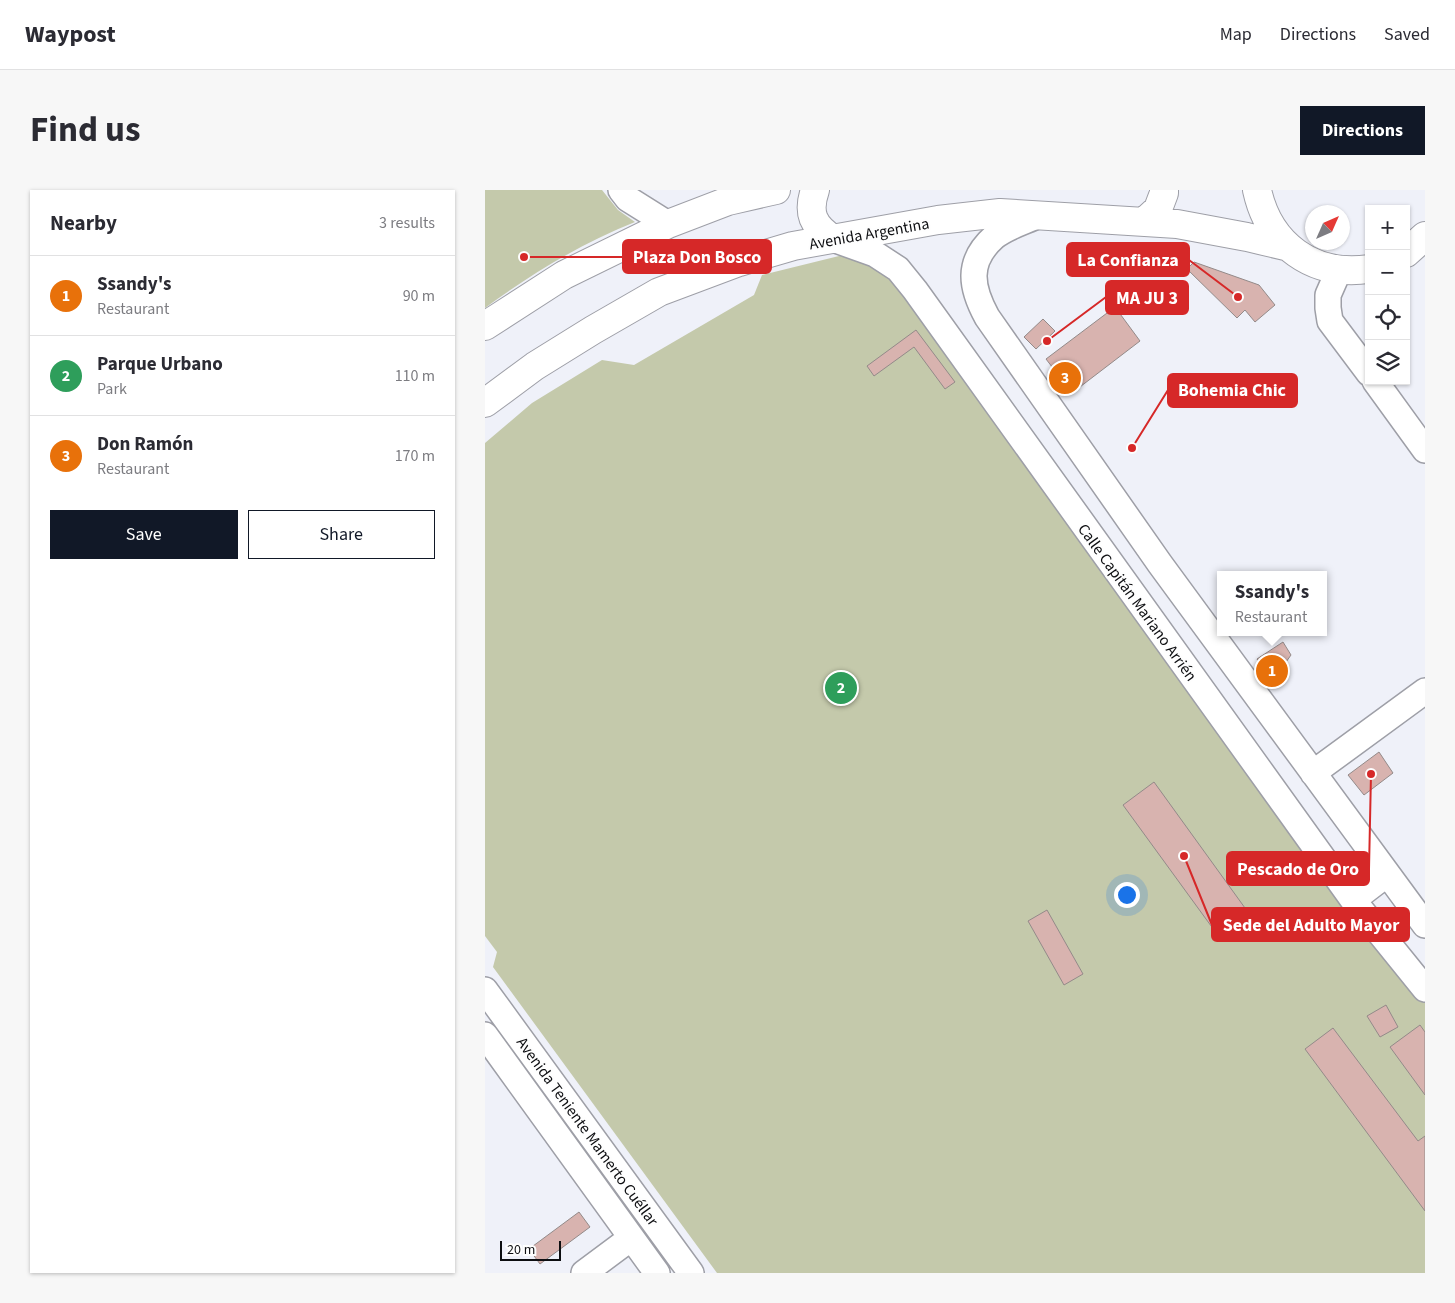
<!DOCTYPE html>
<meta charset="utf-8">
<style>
:root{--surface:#fff;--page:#f7f7f7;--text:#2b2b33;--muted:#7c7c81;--line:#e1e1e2;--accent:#111827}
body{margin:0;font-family:"Source Sans 3",sans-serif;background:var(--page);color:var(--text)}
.controls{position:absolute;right:15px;top:15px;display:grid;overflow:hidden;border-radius:0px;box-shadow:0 1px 4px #0004}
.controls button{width:45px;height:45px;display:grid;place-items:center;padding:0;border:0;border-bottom:1px solid var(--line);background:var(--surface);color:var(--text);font:25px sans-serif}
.compass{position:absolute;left:820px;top:15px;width:45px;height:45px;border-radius:50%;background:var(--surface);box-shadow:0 1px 4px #0004;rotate:45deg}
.scale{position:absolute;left:15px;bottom:12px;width:61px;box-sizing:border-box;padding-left:5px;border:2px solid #0d0e11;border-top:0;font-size:14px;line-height:18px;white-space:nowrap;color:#0d0e11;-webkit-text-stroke:4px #fefefe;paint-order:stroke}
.you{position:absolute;left:641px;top:704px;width:18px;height:18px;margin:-12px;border:4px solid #fff;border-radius:50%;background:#1a73e8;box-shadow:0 0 0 8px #1a73e833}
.badge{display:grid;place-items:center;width:32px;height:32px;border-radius:50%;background:var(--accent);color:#fff;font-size:16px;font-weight:700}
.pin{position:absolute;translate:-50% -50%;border:2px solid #fff;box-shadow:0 1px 5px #0006}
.popup{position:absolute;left:732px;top:381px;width:110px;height:65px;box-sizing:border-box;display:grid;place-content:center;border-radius:0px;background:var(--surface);filter:drop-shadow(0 1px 4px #0005);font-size:16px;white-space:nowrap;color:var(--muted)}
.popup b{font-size:19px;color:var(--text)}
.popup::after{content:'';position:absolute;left:50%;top:100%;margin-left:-10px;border:10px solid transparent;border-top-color:var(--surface)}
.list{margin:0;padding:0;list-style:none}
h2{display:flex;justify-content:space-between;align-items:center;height:65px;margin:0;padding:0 20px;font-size:21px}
h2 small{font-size:16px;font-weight:400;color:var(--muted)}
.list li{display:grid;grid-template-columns:32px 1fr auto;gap:15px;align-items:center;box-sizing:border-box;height:80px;padding:0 20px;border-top:1px solid var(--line)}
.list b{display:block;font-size:19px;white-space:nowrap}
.list p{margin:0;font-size:16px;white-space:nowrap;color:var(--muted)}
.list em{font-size:16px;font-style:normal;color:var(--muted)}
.actions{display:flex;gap:10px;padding:15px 20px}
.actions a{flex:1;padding:11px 0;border:1px solid var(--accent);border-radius:0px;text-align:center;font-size:18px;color:var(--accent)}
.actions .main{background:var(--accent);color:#fff}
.icon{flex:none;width:28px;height:28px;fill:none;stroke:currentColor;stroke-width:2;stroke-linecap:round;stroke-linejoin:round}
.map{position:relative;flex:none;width:940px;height:1083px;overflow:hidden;border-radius:0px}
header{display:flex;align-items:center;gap:30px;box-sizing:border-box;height:70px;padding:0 25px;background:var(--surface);border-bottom:1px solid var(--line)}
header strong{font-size:24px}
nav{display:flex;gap:28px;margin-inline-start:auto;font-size:18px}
.intro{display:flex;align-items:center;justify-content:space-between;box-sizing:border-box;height:120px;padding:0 30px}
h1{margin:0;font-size:35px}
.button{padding:12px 22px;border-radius:0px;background:var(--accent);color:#fff;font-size:18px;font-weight:700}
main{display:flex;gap:30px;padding:0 30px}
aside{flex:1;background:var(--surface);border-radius:0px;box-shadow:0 1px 4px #0004}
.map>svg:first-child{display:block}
.green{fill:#c4c9ab}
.building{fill:#d8b3af;stroke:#938a89}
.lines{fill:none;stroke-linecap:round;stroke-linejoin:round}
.minor-casing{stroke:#9e9fa7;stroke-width:28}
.major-casing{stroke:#9e9fa7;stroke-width:30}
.minor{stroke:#fff;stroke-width:25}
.major{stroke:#fff;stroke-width:28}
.labels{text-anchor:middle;stroke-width:4.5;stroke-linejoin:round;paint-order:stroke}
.street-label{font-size:16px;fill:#0d0e11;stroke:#fefefe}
.leader{fill:none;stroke:#d62828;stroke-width:2}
.callout-dot{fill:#d62828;stroke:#fefefe;stroke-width:2}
.callout{fill:#d62828;stroke:#d62828;stroke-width:2}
.callout-label{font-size:18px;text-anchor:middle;font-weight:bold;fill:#fff}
</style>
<header>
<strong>Waypost</strong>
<nav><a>Map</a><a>Directions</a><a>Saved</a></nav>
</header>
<div class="intro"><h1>Find us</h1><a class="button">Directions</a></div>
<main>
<aside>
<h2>Nearby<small>3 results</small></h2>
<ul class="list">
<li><span class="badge" style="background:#e8710a">1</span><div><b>Ssandy's</b><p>Restaurant</p></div><em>90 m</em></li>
<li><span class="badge" style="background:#2e9e5b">2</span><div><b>Parque Urbano</b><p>Park</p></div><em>110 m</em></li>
<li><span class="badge" style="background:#e8710a">3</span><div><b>Don Ramón</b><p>Restaurant</p></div><em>170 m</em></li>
</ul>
<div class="actions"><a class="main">Save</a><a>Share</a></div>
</aside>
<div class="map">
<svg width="940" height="1083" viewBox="0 0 940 1083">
<rect width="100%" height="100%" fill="#eff1f9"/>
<!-- green -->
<path class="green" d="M 0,0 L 117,0 L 133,20 L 150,32 C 97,53 46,84 0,118 Z
M 354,66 L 380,66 L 407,77 L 940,807 L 940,1083 L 232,1083 L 8,777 L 12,762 L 0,746 L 0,253 L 47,213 L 117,170 L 149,175 L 269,105 L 277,85 Z"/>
<!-- building -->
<path class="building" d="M 709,72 L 774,95 L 790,115 L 770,132 L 760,120 L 752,128 L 702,79 Z
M 630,117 L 655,151 L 587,203 L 561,169 Z
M 558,129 L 570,141 L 551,159 L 539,147 Z
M 431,140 L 470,192 L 460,199 L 429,157 L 389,186 L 382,176 Z
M 798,452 L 806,465 L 787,492 L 772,469 Z
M 894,562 L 908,583 L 879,605 L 863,585 Z
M 669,592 L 760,718 L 729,740 L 638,615 Z
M 562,720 L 598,784 L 579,795 L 543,731 Z
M 901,815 L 913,837 L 895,847 L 882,826 Z
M 935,835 L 940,842 L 940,905 L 905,857 Z
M 848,838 L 933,951 L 940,946 L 940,1021 L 820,859 Z
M 94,1022 L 105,1037 L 55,1074 L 44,1059 Z"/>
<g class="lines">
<defs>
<path id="minor" d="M 136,0 L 143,9 L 183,34
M 554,25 C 539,32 521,37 509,47 C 481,72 486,98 502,127 L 675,374 L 940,735
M 348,49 L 390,64 L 413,79 L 430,100 L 868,710 L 940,799
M 854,80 L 843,105 L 843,118 L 845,131 L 884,183
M 890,191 L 940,260
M 828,583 L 940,501
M 868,710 L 902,684
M 0,800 L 206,1083
M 0,845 L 172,1083
M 99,1083 L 146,1048"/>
<path id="major" d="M 330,0 C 322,23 328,36 348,49
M 772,0 C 784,55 828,87 884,79
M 660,31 L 673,19 L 679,3 L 679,0
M 921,63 L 940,46
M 0,136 L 79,85 L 183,34 L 243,11 L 291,0
M 0,213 L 50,176 L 108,140 L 174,102 L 254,72 L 308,56 L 453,30 L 515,23 L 692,34 L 762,47 L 804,57"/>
</defs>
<!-- minor casing -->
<use href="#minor" class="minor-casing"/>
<!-- major casing -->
<use href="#major" class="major-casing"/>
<!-- minor -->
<use href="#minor" class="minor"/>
<!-- major -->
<use href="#major" class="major"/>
</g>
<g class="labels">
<!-- street labels -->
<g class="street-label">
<text transform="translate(384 43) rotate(-10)" y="6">Avenida Argentina</text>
<text transform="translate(653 412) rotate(54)" y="6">Calle Capitán Mariano Arrién</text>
<text transform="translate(103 941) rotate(54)" y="6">Avenida Teniente Mamerto Cuéllar</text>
</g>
</g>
<!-- callouts -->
<path class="leader" d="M39 67L138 67M753 107L704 70M562 151L621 107M647 258L683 200M886 584L884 679M699 666L727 735"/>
<g class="callout-dot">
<circle cx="39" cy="67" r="5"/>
<circle cx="753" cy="107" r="5"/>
<circle cx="562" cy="151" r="5"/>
<circle cx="647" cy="258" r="5"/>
<circle cx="886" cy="584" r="5"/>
<circle cx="699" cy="666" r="5"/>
</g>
<g class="callout">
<rect x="138" y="50" width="148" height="33" rx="5"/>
<rect x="582" y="53" width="122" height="33" rx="5"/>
<rect x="621" y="91" width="82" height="33" rx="5"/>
<rect x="683" y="184" width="129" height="33" rx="5"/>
<rect x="742" y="662" width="142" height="33" rx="5"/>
<rect x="727" y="718" width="197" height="33" rx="5"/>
</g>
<g class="callout-label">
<text x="212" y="73">Plaza Don Bosco</text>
<text x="643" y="76">La Confianza</text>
<text x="662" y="114">MA JU 3</text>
<text x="747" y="206">Bohemia Chic</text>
<text x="813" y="685">Pescado de Oro</text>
<text x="826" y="741">Sede del Adulto Mayor</text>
</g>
</svg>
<div class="controls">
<button>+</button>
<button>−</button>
<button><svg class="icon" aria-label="locate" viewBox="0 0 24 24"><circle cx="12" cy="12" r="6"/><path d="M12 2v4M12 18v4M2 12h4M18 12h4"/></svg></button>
<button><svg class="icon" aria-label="layers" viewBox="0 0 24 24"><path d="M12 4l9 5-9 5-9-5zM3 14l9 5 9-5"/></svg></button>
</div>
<svg class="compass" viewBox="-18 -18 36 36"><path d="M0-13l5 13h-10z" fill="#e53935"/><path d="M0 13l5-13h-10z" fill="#7c7c81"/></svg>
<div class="scale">20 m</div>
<div class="you"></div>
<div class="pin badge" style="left:787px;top:481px;background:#e8710a">1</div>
<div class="popup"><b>Ssandy's</b>Restaurant</div>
<div class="pin badge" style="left:356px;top:498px;background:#2e9e5b">2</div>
<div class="pin badge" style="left:580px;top:188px;background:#e8710a">3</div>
</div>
</main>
